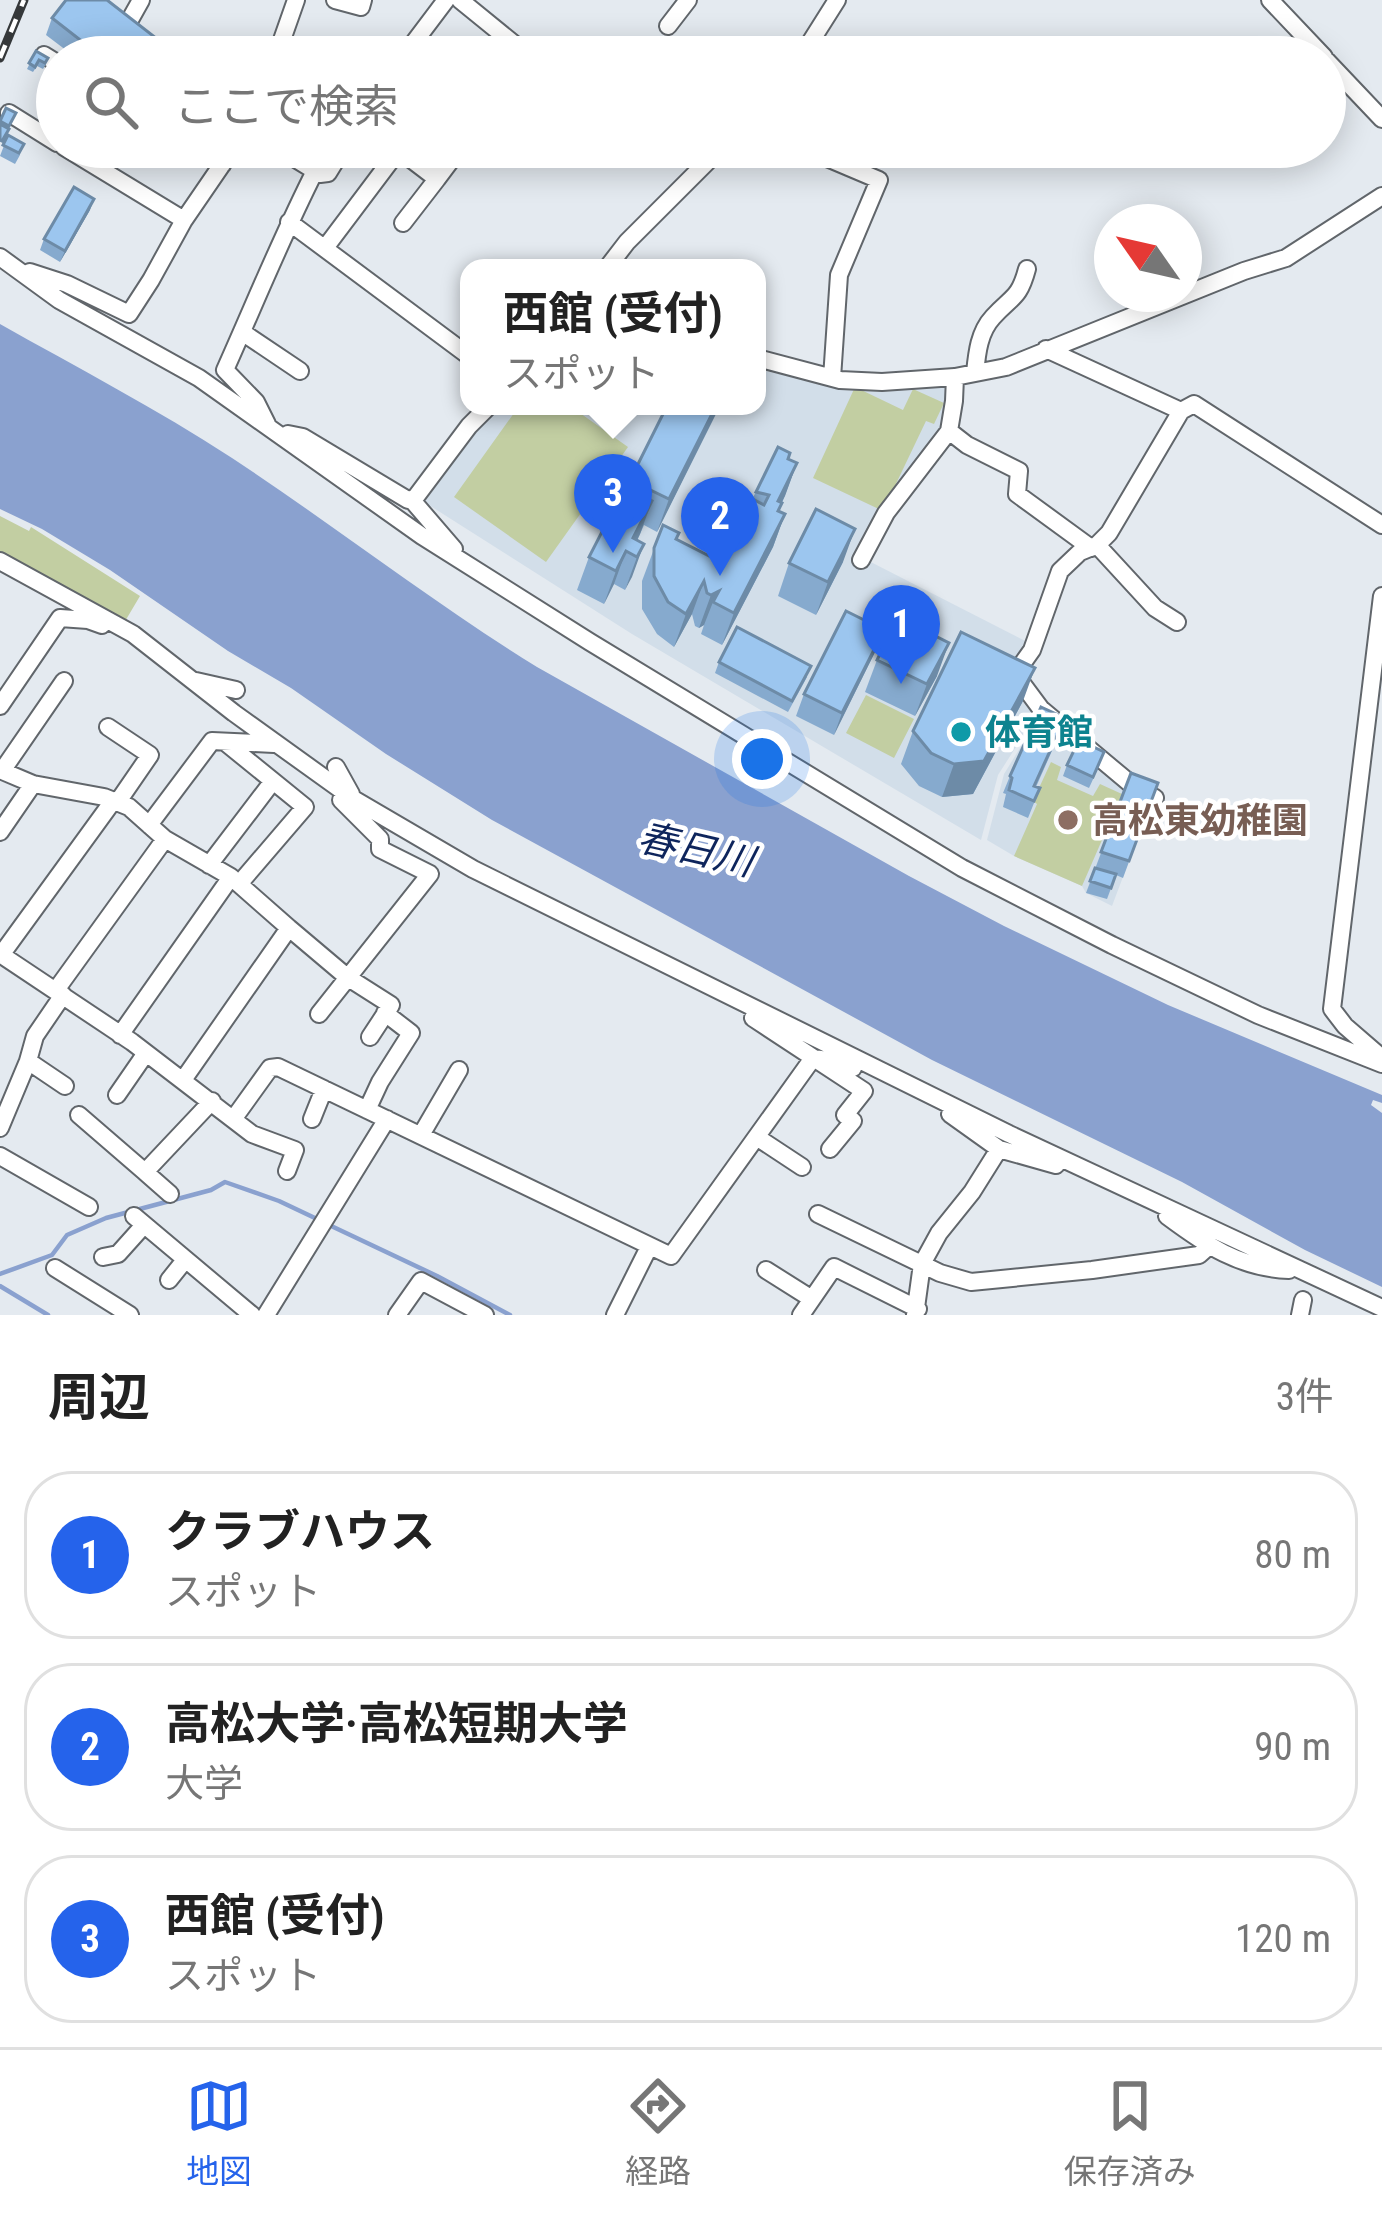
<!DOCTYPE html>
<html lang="ja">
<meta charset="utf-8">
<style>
:root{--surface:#fff;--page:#f2f2f2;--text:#222;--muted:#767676;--line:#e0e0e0;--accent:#2563eb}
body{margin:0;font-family:"Roboto Condensed","Noto Sans JP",sans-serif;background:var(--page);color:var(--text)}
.compass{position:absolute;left:1094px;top:204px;width:108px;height:108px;border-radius:50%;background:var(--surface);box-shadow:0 6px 30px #0003;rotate:304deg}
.you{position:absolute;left:762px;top:759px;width:42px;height:42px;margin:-30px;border:9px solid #fff;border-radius:50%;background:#1a73e8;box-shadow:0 0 0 18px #1a73e833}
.badge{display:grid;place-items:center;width:78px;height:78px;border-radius:50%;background:var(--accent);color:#fff;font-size:39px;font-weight:700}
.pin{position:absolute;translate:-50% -99px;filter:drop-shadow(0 3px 6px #0008)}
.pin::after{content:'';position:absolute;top:63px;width:42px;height:36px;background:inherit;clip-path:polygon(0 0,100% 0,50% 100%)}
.popup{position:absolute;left:460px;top:259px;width:306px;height:156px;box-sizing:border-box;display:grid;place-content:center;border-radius:24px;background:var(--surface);filter:drop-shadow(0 3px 9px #0005);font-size:39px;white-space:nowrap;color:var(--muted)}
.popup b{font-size:45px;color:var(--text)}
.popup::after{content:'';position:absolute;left:50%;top:100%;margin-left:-24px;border:24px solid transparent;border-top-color:var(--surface)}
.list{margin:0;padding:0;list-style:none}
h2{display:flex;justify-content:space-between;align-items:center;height:156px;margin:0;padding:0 48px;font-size:51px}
h2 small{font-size:39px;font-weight:400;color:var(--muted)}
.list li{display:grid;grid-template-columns:78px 1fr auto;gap:36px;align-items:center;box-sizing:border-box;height:168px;margin:0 24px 24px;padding:0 24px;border:3px solid var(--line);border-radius:48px}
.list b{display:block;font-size:45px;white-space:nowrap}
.list p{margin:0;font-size:39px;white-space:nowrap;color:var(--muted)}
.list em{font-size:39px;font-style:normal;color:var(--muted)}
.icon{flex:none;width:66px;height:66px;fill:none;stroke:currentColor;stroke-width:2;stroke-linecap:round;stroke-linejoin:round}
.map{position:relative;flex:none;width:1382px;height:1315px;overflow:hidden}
.search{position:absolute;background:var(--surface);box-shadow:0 6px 30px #0003;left:36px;right:36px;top:36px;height:132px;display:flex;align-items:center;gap:30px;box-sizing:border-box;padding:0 42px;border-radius:66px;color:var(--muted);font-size:45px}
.sheet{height:732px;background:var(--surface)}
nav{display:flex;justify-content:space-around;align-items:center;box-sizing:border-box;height:168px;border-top:3px solid var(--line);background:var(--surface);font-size:33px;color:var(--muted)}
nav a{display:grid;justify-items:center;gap:6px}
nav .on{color:var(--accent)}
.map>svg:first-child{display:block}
.built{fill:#d2dee9}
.green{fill:#c2cea2}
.water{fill:#8aa1cf}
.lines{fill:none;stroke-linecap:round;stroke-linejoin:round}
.stream{stroke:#8aa1cf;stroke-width:4.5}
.minor-casing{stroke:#61666b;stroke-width:20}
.minor{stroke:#fff;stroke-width:16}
.rail-casing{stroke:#35383a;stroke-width:9}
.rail{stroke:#fff;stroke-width:4.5;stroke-dasharray:14;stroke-linecap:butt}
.wall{fill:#86aace}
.shaded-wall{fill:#6d8ba7}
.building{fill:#9cc6ef;stroke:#6d8ba7;stroke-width:3}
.culture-dot{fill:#0f9aa8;stroke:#fff;stroke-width:4.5}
.education-dot{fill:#8d6e63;stroke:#fff;stroke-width:4.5}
.labels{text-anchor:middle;stroke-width:9;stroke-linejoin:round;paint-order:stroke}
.culture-label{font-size:36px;font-weight:bold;fill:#0d838f;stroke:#fff;text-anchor:start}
.education-label{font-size:36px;font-weight:bold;fill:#785e54;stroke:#fff;text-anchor:start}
.water-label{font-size:39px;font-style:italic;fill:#0e255c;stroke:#fff}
</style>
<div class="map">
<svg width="1382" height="1315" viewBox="0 0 1382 1315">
<rect width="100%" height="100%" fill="#e4eaf0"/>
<!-- built -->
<path class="built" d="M 757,369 L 837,387 L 881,392 L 949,385 L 944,428 L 859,556 L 1031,644 L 1014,683 L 1039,711 L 998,775 L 981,840 L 632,634 L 421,500 L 475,430 L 499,406 L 757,406 Z
M 1041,714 L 1152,800 L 1112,906 L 1086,893 L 1082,886 L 1014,856 L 987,840 L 1004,774 Z"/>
<!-- green -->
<path class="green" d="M 1176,36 L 1282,57 L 1172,57 Z
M 855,387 L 903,410 L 913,389 L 944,403 L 934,424 L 926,421 L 883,511 L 813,478 Z
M 519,406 L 570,406 L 628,447 L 546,562 L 454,497 Z
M 0,516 L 29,531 L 31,527 L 140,596 L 124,623 L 0,558 Z
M 866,695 L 914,719 L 894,758 L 846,733 Z
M 1051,762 L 1061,767 L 1057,780 L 1093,796 L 1100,784 L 1122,794 L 1082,886 L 1014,856 L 1037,804 L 1033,801 Z"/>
<!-- water -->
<path class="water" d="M 0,324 C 78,368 157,409 232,458 C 335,526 432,602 537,667 L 909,876 L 1004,926 L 1168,1005 L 1382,1095 L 1382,1103 L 1373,1100 L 1371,1105 L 1382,1113 L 1382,1287 L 1305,1250 L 1182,1182 L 932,1060 L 492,820 L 386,754 L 291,688 L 228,651 L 110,570 L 42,529 L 0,509 Z"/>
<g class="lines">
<!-- stream -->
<path class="stream" d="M 327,1224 L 437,1276 L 510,1315
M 0,1274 L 52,1255 L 67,1235 L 106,1218 L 211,1190 L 225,1182 L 279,1201 L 317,1219
M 0,1286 L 48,1315"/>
<defs>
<path id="minor" d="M 335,0 L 361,7 L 363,0
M 460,0 L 530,57
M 1270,0 L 1324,57
M 127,25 L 141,0
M 668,26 L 688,0
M 44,55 L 57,63
M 276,57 L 296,0
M 403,57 L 446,0
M 801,57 L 837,0
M 1325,59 L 1382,119
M 9,113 L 57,143
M 64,147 L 184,220
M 192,147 L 222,165
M 276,147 L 320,174 L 328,173 L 344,147
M 395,147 L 437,179 L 461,147
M 801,147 L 879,180 L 839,275 L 832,378
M 289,222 L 469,356
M 403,223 L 437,179
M 325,248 L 401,147
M 0,257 L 59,300 L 199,378 L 422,536 L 590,642 L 962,868 L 1112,945 L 1258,1015 L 1382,1064
M 607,268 L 627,242 L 722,147
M 30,272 L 67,284 L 129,314 L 151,280 L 184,220 L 234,147
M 242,332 L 300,371
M 1046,349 L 1181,411 L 1109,533 L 1097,545 L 1080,552 L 1060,571 L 1032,650 L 1015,674 L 1041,709 L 1132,785 L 1155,798
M 757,358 L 840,380 L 882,382 L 955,377 L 1006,367 L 1244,271 L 1286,258 L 1382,196
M 975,373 C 977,353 979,332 993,317 C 1012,296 1019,299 1027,269
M 1181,411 L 1194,404 L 1382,525
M 267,424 L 256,402 L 225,370 C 255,303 282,236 315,171
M 949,431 L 967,445 L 1019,471 L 1017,494 L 1091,548
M 288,434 L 303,437 L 408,500 L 415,498 L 469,426 L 489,406
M 411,499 L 454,549
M 1097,545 L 1155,608 L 1177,622
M 861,560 L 886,513 L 949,431 L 954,401 L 955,377
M 0,561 L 133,634 L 234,713 L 355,800 L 473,869 L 1009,1134 L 1382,1308
M 1382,596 L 1332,1009 L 1345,1026 L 1382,1058
M 196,681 L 236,690
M 0,706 L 60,618 L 88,620 L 102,625
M 108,727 L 150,755 L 117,803
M 225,742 L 305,807 L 239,884
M 336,767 L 351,794
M 0,770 L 33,784 L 104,797 L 129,807 L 165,839 L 231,877 L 120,1035
M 2,771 L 64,681
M 149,825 L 212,741 L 274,744
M 0,832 L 33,784
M 209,865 L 273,781
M 289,928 L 347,977 L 391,1005 L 370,1037
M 0,954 L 132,1042 L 252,1134 L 295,1150 L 287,1171
M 1,955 L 113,801
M 56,990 L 165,839
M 319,1014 L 430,874 L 380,849 L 380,839 L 341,800
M 753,1018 L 864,1091 L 845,1115 L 853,1121 L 830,1149
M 28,1061 L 65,1086
M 183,1080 L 289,928 L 231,877
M 117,1095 L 146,1053
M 367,1110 L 380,1082 L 411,1033 L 385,1013
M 79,1115 L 145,1172 L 212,1101
M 234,1118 L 270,1068 L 278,1067 L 671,1256 L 813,1058 L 835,1061 L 853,1068
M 312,1119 L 324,1089
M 0,1128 L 28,1061 L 35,1036 L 63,995
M 421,1135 L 459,1070
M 758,1138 L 802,1167
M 999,1149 L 1056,1165
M 0,1156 L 89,1207
M 145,1172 L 170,1194
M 818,1214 L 940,1273 L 971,1282 L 1092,1270 L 1199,1255 L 1208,1247
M 134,1216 L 252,1315
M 1167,1216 C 1206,1245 1239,1268 1289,1270
M 103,1257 L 118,1254 L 144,1225
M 55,1268 L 130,1315
M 766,1270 L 812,1299
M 169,1280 L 185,1260
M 266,1315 L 387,1119
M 397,1315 L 421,1281 L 485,1315
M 615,1315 L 649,1247
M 801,1315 L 834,1267 L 918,1309
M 915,1315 L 922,1264 L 939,1233 L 972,1192 L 999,1149 L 950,1114
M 1300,1315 L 1303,1300"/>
</defs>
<!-- minor casing -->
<use href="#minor" class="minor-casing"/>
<!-- minor -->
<use href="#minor" class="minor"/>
<defs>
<path id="rail" d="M 0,58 L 24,0"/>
</defs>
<!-- rail casing -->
<use href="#rail" class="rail-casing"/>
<!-- rail -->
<use href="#rail" class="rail"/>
</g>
<!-- wall -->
<path class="wall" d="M 52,18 L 174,52 L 173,57 L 75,57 L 46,35 Z
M 36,51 L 46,64 L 43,69 L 37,66 L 33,72 L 27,69 Z
M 8,135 L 20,155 L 15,164 L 0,156 Z
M 90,210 L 60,262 L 40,250 L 44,239 Z
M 667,406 L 719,406 L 657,532 L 644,525 L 637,541 L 644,544 L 625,590 L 614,584 L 604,604 L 577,590 L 589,557 L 627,488 Z
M 788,459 L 797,463 L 779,511 L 785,514 L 773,547 L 722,645 L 701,634 L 704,625 L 699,628 L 695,626 L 692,614 L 674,647 L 657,634 L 642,609 L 642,581 L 663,525 L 677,539 L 717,560 L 756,492 Z
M 843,562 L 816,615 L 778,596 L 789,563 Z
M 875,652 L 834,735 L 796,716 L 804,694 Z
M 877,660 L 937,676 L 915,716 L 865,692 Z
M 719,662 L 807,677 L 788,712 L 715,673 Z
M 1023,701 L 973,794 L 942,797 L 919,786 L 901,764 L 913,731 Z
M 1059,735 L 1036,787 L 1040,788 L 1028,818 L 1003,807 L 1006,794 L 1003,793 L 1010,776 Z
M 1100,764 L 1089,788 L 1063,776 L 1067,765 Z
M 1131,773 L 1158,783 L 1123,878 L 1116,875 L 1107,899 L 1086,893 Z"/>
<!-- shaded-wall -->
<path class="shaded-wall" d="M 94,199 L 90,210 L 60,262 L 65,251 Z
M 716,406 L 719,406 L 717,412 L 657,532 L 669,499 Z
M 797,463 L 785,496 L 766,533 L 778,501 Z
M 652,501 L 640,534 L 630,554 L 633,538 Z
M 785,514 L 773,547 L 722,645 L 734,613 Z
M 855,529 L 843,562 L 816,615 L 828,582 Z
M 644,544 L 632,577 L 625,590 L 637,557 Z
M 626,551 L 614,584 L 604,604 L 616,571 Z
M 704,581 L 692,614 L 674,647 L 686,614 Z
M 719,591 L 713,602 L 704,625 L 699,628 L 711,595 Z
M 884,630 L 875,652 L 834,735 L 842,713 Z
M 949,643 L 937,676 L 915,716 L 927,684 Z
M 1035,668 L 1023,701 L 973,794 L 942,797 L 954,764 Z"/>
<!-- building -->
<path class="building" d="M 66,0 L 107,0 L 174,52 L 171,57 L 102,57 L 52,18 Z
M 36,51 L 48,58 L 45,63 L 39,60 L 35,67 L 29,63 Z
M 6,108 L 16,113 L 9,126 L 0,121 Z
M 0,124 L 9,129 L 2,141 L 0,140 Z
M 8,135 L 24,144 L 19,153 L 3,145 Z
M 74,187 L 94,199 L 65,251 L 44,239 Z
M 667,406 L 716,406 L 669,499 L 630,480 Z
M 778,447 L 790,453 L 788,459 L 797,463 L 778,501 L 782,503 L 778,511 L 785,514 L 734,613 L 713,602 L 719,591 L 711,595 L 707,593 L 704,581 L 686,614 L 668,602 L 654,576 L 654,548 L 663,525 L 679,533 L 676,539 L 717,560 L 749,497 L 764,505 L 769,495 L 756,492 Z
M 625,487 L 652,501 L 633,538 L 644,544 L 637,557 L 626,551 L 616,571 L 589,557 Z
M 816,509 L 855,529 L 828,582 L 789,563 Z
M 846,611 L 884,630 L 842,713 L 804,694 Z
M 898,617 L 949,643 L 927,684 L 877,660 Z
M 737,627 L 811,666 L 792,701 L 719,662 Z
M 961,632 L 1035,668 L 984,761 L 954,764 L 931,753 L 913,731 Z
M 1041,707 L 1065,718 L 1034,786 L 1040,788 L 1034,801 L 1009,790 L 1012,778 L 1010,776 Z
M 1079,740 L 1104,752 L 1093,777 L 1067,765 Z
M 1131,773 L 1158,783 L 1129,861 L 1101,852 Z
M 1095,868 L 1116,874 L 1111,888 L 1090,881 Z"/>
<!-- markers -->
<circle class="culture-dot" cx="961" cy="732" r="12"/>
<circle class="education-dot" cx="1068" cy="820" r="12"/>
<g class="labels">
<!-- culture labels -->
<g class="culture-label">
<text x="985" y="745">体育館</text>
</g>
<!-- education labels -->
<g class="education-label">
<text x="1092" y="833">高松東幼稚園</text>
</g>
<!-- water labels -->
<g class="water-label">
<text transform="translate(696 849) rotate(13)" y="14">春日川</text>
</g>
</g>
</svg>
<svg class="compass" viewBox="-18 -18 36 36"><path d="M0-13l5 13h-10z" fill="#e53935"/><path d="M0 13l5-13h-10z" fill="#767676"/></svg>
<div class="you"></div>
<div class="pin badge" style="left:901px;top:684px">1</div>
<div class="pin badge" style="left:720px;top:576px">2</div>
<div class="pin badge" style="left:613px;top:553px">3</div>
<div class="popup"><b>西館 (受付)</b>スポット</div>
<div class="search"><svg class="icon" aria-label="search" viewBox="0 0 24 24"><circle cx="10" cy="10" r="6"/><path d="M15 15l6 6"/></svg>ここで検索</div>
</div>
<section class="sheet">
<h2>周辺<small>3件</small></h2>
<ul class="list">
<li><span class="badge">1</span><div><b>クラブハウス</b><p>スポット</p></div><em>80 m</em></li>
<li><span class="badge">2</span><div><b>高松大学·高松短期大学</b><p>大学</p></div><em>90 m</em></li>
<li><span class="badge">3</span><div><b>西館 (受付)</b><p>スポット</p></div><em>120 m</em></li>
</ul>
</section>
<nav>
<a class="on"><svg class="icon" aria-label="map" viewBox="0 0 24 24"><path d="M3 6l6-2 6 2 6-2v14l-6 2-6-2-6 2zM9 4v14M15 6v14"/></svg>地図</a>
<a><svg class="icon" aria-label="directions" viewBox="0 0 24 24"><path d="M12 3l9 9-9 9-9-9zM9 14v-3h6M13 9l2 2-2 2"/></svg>経路</a>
<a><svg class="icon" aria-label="saved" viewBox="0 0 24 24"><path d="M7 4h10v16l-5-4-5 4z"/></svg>保存済み</a>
</nav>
